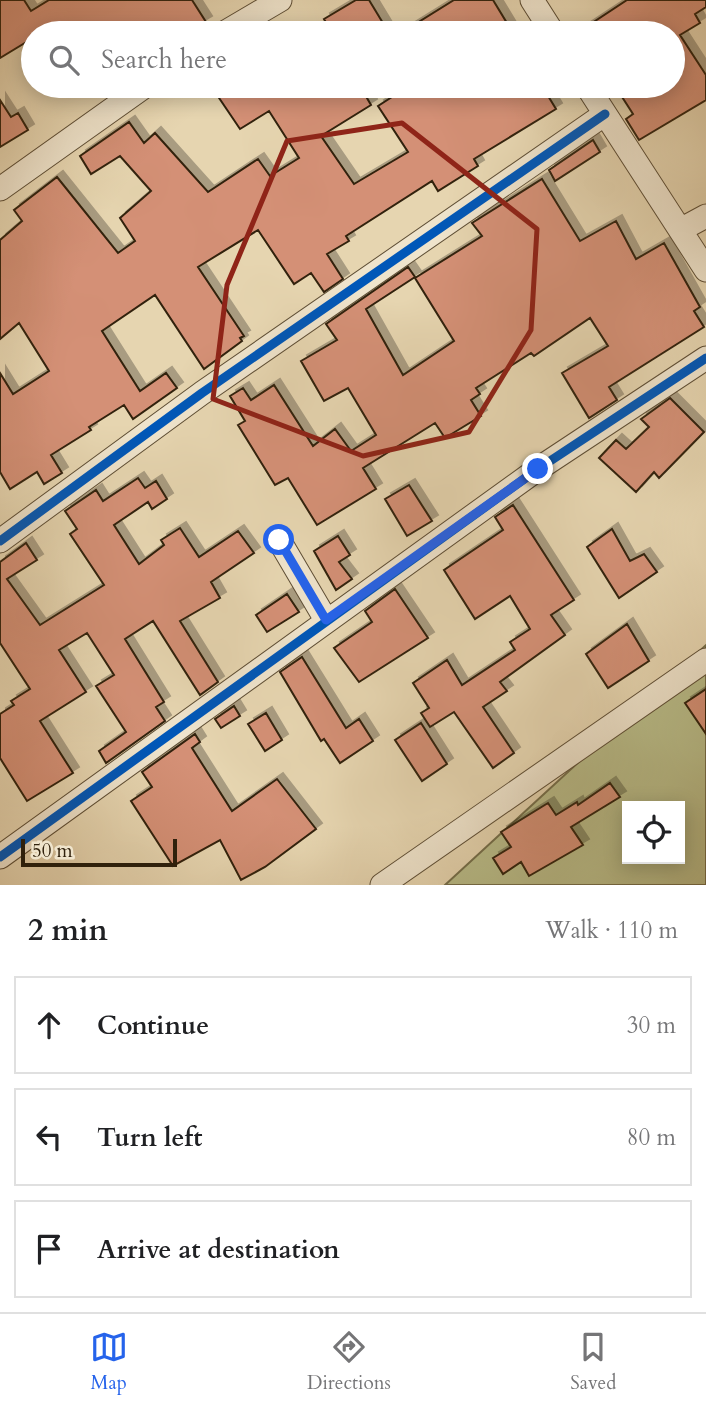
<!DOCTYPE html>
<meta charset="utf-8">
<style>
:root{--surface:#fff;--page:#f2f2f2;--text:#202124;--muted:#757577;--line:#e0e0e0;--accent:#2563eb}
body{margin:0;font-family:Cardo,serif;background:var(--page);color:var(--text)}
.controls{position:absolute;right:21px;bottom:21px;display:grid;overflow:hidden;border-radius:0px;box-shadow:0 4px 18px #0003}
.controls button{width:63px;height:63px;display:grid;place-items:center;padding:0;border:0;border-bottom:2px solid var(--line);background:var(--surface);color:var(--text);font:35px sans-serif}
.scale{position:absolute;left:21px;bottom:18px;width:156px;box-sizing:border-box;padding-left:7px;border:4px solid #30210c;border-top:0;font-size:19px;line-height:24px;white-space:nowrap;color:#30210c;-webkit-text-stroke:5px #efe4cc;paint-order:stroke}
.stop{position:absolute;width:21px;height:21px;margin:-16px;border:5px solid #2563eb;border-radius:50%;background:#fff}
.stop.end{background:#2563eb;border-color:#fff;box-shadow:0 2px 7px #0008}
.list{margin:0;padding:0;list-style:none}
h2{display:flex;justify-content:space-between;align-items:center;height:91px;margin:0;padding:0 28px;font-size:30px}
h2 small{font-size:23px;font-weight:400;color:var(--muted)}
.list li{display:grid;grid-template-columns:46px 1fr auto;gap:21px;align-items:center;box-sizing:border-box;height:98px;margin:0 14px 14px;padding:0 14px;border:2px solid var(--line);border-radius:0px}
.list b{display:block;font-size:26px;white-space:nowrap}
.list em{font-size:23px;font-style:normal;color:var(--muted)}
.icon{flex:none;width:38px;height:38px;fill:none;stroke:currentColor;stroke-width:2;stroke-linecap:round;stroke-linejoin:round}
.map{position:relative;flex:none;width:706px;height:885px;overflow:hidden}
.search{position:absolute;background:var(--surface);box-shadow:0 4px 18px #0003;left:21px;right:21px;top:21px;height:77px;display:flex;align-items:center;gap:18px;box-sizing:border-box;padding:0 24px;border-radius:38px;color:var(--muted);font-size:26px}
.sheet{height:427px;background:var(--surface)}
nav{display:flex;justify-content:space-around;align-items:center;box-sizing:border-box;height:98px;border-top:2px solid var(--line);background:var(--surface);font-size:19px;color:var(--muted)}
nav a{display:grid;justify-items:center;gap:4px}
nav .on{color:var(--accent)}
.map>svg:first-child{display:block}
.green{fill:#b8bc89;stroke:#746e4a;stroke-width:2;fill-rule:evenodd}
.building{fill:#d49076;stroke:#30210c;stroke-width:2;filter:url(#shadow)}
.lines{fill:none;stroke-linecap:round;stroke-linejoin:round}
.minor-casing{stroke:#5e4e35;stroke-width:25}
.minor{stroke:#efe4cc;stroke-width:23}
.cycleway-casing{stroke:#efe4cc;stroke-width:13}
.cycleway{stroke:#0057b8;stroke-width:9}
.route{stroke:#2563eb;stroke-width:9}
.marked{fill:none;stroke:#8f2418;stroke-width:5;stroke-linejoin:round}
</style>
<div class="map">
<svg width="706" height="885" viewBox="0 0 706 885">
<defs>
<filter id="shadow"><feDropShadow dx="6" dy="-6" stdDeviation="0" flood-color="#0004"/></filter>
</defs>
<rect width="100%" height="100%" fill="#e6d5b0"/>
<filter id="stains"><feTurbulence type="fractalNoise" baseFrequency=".00286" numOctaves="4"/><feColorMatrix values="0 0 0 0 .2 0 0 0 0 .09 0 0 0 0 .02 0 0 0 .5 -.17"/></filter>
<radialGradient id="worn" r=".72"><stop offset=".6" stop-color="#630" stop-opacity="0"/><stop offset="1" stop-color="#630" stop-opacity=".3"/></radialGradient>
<!-- green -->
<path class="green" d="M 706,645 L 706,885 L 445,885 ZM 627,806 L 680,806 L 680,859 L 627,859 Z"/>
<!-- building -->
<path class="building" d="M 0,0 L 24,0 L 31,11 L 49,0 L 192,0 L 206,22 L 187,33 L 183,33 L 176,23 L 160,33 L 61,33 L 56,24 L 40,33 L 33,33 L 33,38 L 0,58 Z
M 356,0 L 369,0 L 389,33 L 332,33 L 324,19 Z
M 454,0 L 493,0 L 513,33 L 401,33 Z
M 627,0 L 706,0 L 706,7 L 695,14 L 700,23 L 680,35 L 706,75 L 706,100 L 639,140 L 626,119 L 633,114 L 615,86 L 673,86 L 673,33 L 577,33 Z
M 211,86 L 360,86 L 371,105 L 321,136 L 354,184 L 408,152 L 378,106 L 409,86 L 542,86 L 556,109 L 474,159 L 478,166 L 438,191 L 432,181 L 346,236 L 349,241 L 327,254 L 343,279 L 324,292 L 311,273 L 294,284 L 258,230 L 198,267 L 244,336 L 240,338 L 242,341 L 204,369 L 155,295 L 102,331 L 140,391 L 166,373 L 177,388 L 133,419 L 124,405 L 89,427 L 91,430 L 51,455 L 62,473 L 44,484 L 37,472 L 10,489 L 0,472 L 0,373 L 13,394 L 49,371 L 19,323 L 0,339 L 0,240 L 22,221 L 14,210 L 57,177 L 118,253 L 135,241 L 120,218 L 151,191 L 120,156 L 91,174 L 80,156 L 129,122 L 144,143 L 155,133 L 208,192 L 258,159 L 270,176 L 299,158 L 269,111 L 240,129 Z
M 0,100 L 11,117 L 18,113 L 28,130 L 0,147 Z
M 593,140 L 600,152 L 555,181 L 549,170 Z
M 542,179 L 580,241 L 616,221 L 636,259 L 664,243 L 700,307 L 694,311 L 704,327 L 609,387 L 617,400 L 589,418 L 562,373 L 608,346 L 590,318 L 534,356 L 531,353 L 476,388 L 480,394 L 471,400 L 481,416 L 445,438 L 435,423 L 363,468 L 376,489 L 317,525 L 288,478 L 275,485 L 238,425 L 245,421 L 230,396 L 243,388 L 251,400 L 274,385 L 313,446 L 335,429 L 351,451 L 376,435 L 348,388 L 324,401 L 301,361 L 337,340 L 326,324 L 408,267 L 415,277 L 366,309 L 403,375 L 454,341 L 415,278 L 482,236 L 472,223 Z
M 670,398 L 704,432 L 659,478 L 654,472 L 636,492 L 599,458 L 616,440 L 626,449 L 649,427 L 641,419 Z
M 138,478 L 145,488 L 156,481 L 167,499 L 152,509 L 148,502 L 114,525 L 139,564 L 164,545 L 161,540 L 180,528 L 199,557 L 238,531 L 254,553 L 211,582 L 220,598 L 180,621 L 218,682 L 200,695 L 153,621 L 125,639 L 164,702 L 156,707 L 165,721 L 106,763 L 99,751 L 126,732 L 96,686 L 114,675 L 87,633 L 59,650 L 86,692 L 40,721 L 73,773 L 27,801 L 0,758 L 0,714 L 14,705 L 11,701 L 30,689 L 0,643 L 0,562 L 26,543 L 37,560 L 7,579 L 40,625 L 104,585 L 70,534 L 77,529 L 65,511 L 96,490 L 103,501 Z
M 409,485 L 432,521 L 407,536 L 385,499 Z
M 513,505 L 574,600 L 551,615 L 565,635 L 500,682 L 507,691 L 483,707 L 514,753 L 493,768 L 454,712 L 430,727 L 421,713 L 429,708 L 413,683 L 447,660 L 462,685 L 515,650 L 510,642 L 530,629 L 510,596 L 475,619 L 444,570 L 503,530 L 495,517 Z
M 612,529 L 630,561 L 644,554 L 657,572 L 619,598 L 587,547 Z
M 338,536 L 350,555 L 339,562 L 352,579 L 336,590 L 314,551 Z
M 395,589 L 428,638 L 359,682 L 334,648 L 372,622 L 365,611 Z
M 287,594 L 299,612 L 267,632 L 256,615 Z
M 627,624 L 649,661 L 608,688 L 586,654 Z
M 302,657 L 346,728 L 359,719 L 373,741 L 340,763 L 324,739 L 321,741 L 280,672 Z
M 706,689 L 706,734 L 685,703 Z
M 234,706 L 240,716 L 221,728 L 215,719 Z
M 266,713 L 282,740 L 265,751 L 248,724 Z
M 421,723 L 447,764 L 422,781 L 395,740 Z
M 195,734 L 200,742 L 192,748 L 232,811 L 277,779 L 316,829 L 265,867 L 241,880 L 220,840 L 173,866 L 131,801 L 152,787 L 142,772 Z
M 610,783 L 620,797 L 571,827 L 583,845 L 529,876 L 521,862 L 503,874 L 493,858 L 511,847 L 501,832 L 548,803 L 556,815 L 577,802 L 578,805 Z"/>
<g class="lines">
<defs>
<path id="minor" d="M 532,0 L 553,33
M 224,33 L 280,0
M 587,86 L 706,270
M 0,189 L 145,86
M 682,229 L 706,216
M 279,540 L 326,620
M 0,541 L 202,393 L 605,114
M 0,857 L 538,469 L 706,358
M 382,885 L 706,660"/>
</defs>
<!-- minor casing -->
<use href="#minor" class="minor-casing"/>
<!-- minor -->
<use href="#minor" class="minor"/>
<defs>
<path id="cycleway" d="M 0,541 L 202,393 L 605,114
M 0,857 L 538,469 L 706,358"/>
</defs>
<!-- cycleway casing -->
<use href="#cycleway" class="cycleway-casing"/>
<!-- cycleway -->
<use href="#cycleway" class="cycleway"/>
</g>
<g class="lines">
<!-- route -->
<path class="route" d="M 279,540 L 326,620 L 538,469"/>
</g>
<!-- marked area -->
<path class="marked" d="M 402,123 L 537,229 L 531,330 L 469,432 L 363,456 L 213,399 L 227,285 L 287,141 Z"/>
<rect width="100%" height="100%" filter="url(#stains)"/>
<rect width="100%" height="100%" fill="url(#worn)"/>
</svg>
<div class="controls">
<button><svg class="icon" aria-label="locate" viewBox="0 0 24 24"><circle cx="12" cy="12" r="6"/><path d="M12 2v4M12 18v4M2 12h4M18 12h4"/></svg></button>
</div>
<div class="scale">50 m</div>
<div class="stop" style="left:279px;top:540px"></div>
<div class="stop end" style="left:538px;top:469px"></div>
<div class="search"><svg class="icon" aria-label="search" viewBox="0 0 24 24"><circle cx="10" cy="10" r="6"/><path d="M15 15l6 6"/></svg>Search here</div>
</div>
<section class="sheet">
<h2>2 min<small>Walk · 110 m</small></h2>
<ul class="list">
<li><svg class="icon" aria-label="ahead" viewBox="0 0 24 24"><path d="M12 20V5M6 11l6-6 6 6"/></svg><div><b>Continue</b></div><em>30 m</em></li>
<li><svg class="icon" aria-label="left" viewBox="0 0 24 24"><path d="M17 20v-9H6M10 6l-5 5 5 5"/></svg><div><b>Turn left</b></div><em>80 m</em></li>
<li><svg class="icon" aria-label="arrive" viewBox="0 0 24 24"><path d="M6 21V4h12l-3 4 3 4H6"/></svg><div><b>Arrive at destination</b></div></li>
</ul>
</section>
<nav>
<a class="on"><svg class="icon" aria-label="map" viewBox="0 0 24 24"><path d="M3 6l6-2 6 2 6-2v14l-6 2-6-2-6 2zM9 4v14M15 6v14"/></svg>Map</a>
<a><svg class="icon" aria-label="directions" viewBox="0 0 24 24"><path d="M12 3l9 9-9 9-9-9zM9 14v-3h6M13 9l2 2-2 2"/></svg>Directions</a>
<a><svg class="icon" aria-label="saved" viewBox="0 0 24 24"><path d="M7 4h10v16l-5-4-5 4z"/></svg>Saved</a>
</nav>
